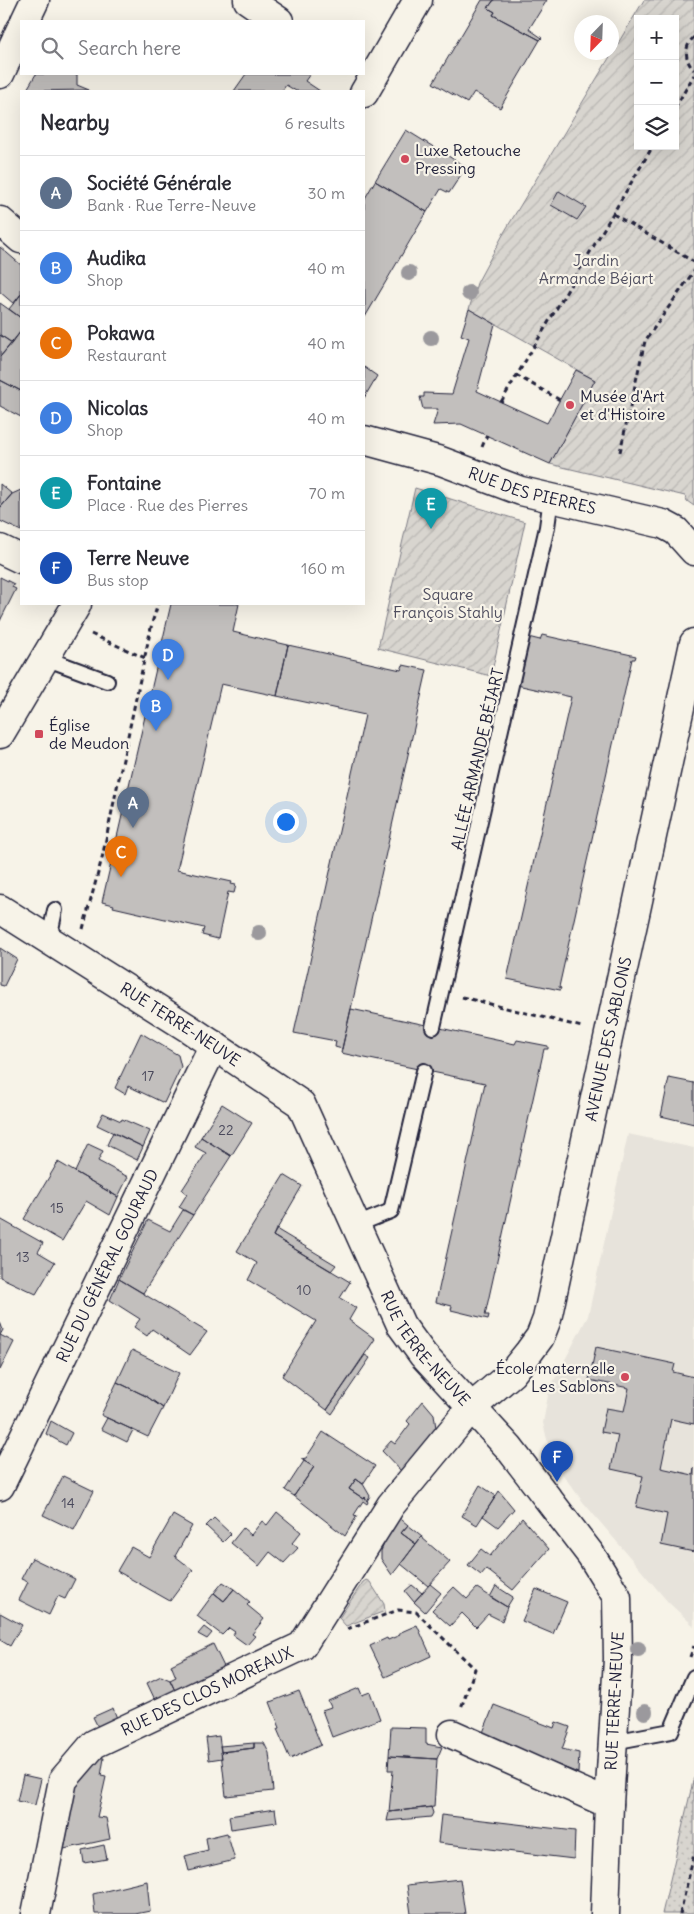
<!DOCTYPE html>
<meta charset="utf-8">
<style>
:root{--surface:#fff;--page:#f7f7f7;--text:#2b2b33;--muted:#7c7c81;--line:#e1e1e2;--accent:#0f766e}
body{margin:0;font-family:Delius,sans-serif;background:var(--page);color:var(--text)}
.controls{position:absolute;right:15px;top:15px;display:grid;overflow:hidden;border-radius:0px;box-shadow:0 5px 20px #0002}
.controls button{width:45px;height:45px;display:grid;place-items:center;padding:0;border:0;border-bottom:1px solid var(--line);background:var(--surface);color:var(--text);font:25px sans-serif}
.compass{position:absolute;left:574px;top:15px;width:45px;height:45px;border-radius:50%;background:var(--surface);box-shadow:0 5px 20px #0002;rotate:203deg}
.you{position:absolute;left:285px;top:821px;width:18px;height:18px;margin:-12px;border:4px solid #fff;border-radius:50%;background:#1a73e8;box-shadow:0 0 0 8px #1a73e833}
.badge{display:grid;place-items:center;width:32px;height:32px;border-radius:50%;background:var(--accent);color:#fff;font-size:16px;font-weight:700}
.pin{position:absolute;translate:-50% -41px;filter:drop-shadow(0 1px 2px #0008)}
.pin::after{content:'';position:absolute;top:26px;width:18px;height:15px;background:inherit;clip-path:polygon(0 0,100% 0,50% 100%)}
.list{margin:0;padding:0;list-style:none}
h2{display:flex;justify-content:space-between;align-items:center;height:65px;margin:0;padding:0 20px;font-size:21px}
h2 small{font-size:16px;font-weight:400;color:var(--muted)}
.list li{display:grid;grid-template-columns:32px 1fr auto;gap:15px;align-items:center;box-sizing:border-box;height:75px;padding:0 20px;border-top:1px solid var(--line)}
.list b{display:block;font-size:19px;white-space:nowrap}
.list p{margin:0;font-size:16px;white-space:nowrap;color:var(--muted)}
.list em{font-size:16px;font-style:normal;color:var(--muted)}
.icon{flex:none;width:28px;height:28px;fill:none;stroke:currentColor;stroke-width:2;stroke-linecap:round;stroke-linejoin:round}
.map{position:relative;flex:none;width:694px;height:1914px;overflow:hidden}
.search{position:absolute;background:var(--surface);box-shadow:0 5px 20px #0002;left:20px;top:20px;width:345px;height:55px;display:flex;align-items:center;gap:12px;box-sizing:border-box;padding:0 18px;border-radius:0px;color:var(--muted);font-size:19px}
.panel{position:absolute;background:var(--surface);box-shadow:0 5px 20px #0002;left:20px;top:90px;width:345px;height:515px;border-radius:0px}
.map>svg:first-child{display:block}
.built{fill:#e7e3db}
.park{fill:url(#park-dots);stroke:#7d7c85}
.garden{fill:url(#garden-furrows);stroke:#7d7c85;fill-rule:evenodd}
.building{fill:#c2bfbd;stroke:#22223b}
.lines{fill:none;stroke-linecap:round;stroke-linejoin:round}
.lane-casing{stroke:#22223b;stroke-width:18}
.street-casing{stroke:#22223b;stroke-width:31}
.secondary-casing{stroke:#22223b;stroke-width:31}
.path{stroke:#22223b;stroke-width:3;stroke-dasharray:5 4;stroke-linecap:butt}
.lane{stroke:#f7f3e8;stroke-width:14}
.street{stroke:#f7f3e8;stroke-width:28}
.secondary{stroke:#f7f3e8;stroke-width:28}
.tree{fill:#9b999d}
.poi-dot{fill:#d1495b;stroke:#f7f3e8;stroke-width:2}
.labels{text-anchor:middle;stroke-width:4.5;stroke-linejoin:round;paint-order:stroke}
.number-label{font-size:14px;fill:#4a495c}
.poi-label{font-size:16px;fill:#22223b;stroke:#f7f3e8;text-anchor:start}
.park-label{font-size:16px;fill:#504f60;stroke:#f7f3e8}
.street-label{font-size:16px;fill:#22223b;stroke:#f7f3e8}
</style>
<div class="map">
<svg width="694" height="1914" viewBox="0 0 694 1914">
<defs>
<pattern id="park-dots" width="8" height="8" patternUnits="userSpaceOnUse" patternTransform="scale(1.25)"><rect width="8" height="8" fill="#d8d5cf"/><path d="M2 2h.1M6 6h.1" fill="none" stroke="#b9b7b3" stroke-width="1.8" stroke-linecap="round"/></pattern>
<pattern id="garden-furrows" width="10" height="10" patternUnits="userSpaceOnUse" patternTransform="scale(1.25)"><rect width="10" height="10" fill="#d8d5cf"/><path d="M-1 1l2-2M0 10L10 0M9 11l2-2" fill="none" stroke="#b9b7b3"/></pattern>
</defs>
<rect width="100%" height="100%" fill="#f7f3e8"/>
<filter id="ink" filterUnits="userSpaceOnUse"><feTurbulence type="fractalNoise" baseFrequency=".02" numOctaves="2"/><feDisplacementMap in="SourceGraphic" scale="10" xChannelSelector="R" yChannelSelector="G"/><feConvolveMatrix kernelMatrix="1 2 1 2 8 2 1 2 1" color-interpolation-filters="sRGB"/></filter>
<g filter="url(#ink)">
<!-- built -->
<path class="built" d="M 628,1134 L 694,1148 L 694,1626 L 668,1602 L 583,1502 L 552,1460 L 543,1423 L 549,1390 L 588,1316 Z"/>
<!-- park -->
<path class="park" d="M 694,1777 L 694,1914 L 662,1914 Z"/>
<!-- garden -->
<path class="garden" d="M 644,0 L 694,0 L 694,506 L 687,501 L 685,496 L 550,464 L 595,380 L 469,309 L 477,283 L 505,231 ZM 638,19 L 675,19 L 675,146 L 638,146 Z
M 415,488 L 525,522 L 491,676 L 378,648 Z
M 366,1580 L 370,1582 L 384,1604 L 385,1611 L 346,1626 L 339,1618 L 363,1582 Z"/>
<!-- building -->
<path class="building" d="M 482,0 L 494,0 L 488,8 L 495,12 L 493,15 L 540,40 L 500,108 L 474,92 L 467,103 L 433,83 Z
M 494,0 L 547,0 L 529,29 L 542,38 L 540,40 L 493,15 L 495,12 L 488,8 Z
M 36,74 L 77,74 L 77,85 L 89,90 L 26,91 Z
M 246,74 L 310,74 L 305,81 L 320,91 L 296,91 L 286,85 L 282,91 L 234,91 Z
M 406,130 L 466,167 L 449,193 L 441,189 L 427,212 L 375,181 Z
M 375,181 L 427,212 L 365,317 L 364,200 Z
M 559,191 L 586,207 L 577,220 L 551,205 Z
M 0,247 L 21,265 L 21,294 L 14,304 L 0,292 Z
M 21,294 L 21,318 L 9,309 Z
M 0,303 L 21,318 L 21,331 L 12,343 L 0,335 Z
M 469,309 L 495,324 L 477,391 L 547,423 L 576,370 L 595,380 L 550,464 L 461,424 L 433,425 L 438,409 L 423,409 L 420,397 L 424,397 L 424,393 L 452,394 L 469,338 L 461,335 Z
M 21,331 L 21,391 L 0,380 L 0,357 Z
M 0,335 L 12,343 L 0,357 Z
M 364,367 L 377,376 L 364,398 Z
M 0,380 L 21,391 L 21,417 L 0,406 Z
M 0,484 L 12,494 L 0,508 Z
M 21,490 L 21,531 L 0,521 L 0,508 L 12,494 Z
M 0,577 L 14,584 L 12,587 L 16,589 L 0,621 Z
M 171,604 L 239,604 L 233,632 L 288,645 L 277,696 L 221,684 L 177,870 L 232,882 L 231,884 L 236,885 L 234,893 L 228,892 L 218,939 L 202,935 L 204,928 L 113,907 L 114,905 L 102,902 Z
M 542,635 L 636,656 L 635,659 L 632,659 L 559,987 L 561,988 L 560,990 L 507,979 L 571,697 L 517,685 L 528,637 L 540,640 Z
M 288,645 L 401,670 L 403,665 L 427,670 L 342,1049 L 335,1047 L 336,1041 L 294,1033 L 365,715 L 277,696 Z
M 0,948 L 17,959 L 4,986 L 0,985 Z
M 351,1009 L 515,1044 L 517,1040 L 548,1046 L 548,1049 L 544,1049 L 485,1315 L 489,1315 L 488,1319 L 451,1310 L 452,1306 L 436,1302 L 485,1083 L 341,1053 Z
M 141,1033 L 178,1055 L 181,1067 L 164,1103 L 128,1086 L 125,1094 L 115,1088 Z
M 669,1078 L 694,1083 L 694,1124 L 661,1116 Z
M 222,1104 L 252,1123 L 231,1156 L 201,1137 Z
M 103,1113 L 121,1121 L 122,1119 L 150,1131 L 143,1147 L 97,1125 Z
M 113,1132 L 143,1147 L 137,1160 L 107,1145 Z
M 201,1137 L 231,1156 L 193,1215 L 179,1207 L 187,1194 L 182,1190 L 206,1153 L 195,1147 Z
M 88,1144 L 103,1151 L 98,1161 L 128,1177 L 118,1197 L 75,1172 Z
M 58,1162 L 118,1197 L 110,1215 L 86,1201 L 62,1241 L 24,1219 Z
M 284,1175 L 302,1186 L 273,1236 L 350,1282 L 340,1298 L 356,1308 L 349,1320 L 375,1339 L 327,1410 L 282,1376 L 316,1321 L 248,1280 L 257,1263 L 237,1251 Z
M 183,1210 L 193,1215 L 143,1293 L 119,1279 L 148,1220 L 170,1231 Z
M 0,1219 L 43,1243 L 38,1252 L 55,1262 L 36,1294 L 0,1277 Z
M 276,1229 L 336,1265 L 331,1271 L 273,1236 Z
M 119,1279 L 207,1332 L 190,1355 L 152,1329 L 147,1336 L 134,1327 L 140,1319 L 110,1300 Z
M 0,1322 L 3,1330 L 0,1335 L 14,1342 L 0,1370 Z
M 596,1347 L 675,1364 L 673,1372 L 694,1377 L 694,1424 L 671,1419 L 661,1468 L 693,1475 L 694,1468 L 694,1552 L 661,1545 L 667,1514 L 636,1507 L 643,1476 L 611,1469 L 618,1435 L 601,1432 L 606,1408 L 624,1411 L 629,1388 L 589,1380 Z
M 132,1350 L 179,1373 L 163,1408 L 146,1396 L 117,1382 Z
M 365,1355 L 370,1358 L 332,1414 L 327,1410 Z
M 117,1382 L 146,1396 L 163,1408 L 148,1437 L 101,1415 Z
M 423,1401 L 434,1414 L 436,1428 L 403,1473 L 382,1451 L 391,1441 L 395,1444 L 410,1424 L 407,1421 Z
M 107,1418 L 133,1430 L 127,1442 L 101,1429 Z
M 51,1421 L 72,1433 L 66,1445 L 46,1434 Z
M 323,1432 L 375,1466 L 363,1484 L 356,1479 L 349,1489 L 364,1499 L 365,1497 L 368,1502 L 367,1504 L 363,1501 L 354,1515 L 357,1516 L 345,1536 L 294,1496 L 314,1467 L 301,1459 L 306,1458 Z
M 304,1461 L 314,1467 L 294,1496 L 285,1490 Z
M 63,1476 L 94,1491 L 74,1530 L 43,1515 Z
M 356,1479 L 363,1484 L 370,1496 L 367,1501 L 365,1497 L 364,1499 L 349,1489 Z
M 480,1485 L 496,1496 L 477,1525 L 462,1516 Z
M 499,1491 L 514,1509 L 498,1527 L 483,1516 Z
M 277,1512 L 301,1532 L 292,1543 L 298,1548 L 284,1563 L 270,1552 L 259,1566 L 231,1543 L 243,1528 L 251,1535 L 262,1521 L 267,1525 Z
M 173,1515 L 192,1526 L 175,1556 L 193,1570 L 170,1601 L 117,1571 L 131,1547 L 149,1557 Z
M 396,1515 L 408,1525 L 401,1533 L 416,1544 L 392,1575 L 381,1559 L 381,1551 Z
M 214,1518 L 231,1534 L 223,1542 L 206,1526 Z
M 522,1518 L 549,1549 L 513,1590 L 486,1569 L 481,1575 L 468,1565 L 481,1549 L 490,1556 Z
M 408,1525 L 422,1536 L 416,1544 L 401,1533 Z
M 421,1537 L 450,1562 L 428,1586 L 401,1564 Z
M 32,1558 L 75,1579 L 65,1599 L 58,1596 L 49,1615 L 19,1600 L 28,1582 L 21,1579 Z
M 223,1582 L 234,1589 L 224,1601 L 214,1593 Z
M 430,1584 L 441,1593 L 425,1612 L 414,1602 Z
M 412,1585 L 422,1593 L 414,1602 L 405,1591 Z
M 496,1586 L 513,1597 L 507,1607 L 490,1597 Z
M 454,1587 L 467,1599 L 477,1588 L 507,1607 L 502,1621 L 488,1614 L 476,1627 L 462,1613 L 450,1626 L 432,1610 Z
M 234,1589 L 250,1602 L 247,1605 L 264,1619 L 252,1634 L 255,1636 L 247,1645 L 233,1635 L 235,1632 L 229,1628 L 222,1635 L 197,1616 L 214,1593 L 224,1601 Z
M 536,1589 L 567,1602 L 553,1634 L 522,1621 Z
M 0,1613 L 22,1625 L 10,1646 L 0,1640 Z
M 417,1625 L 431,1656 L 385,1677 L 370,1646 L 387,1638 L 388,1640 L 400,1635 L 399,1633 Z
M 204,1627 L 212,1633 L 207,1639 L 198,1634 Z
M 213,1644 L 227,1673 L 177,1695 L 170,1680 L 176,1677 L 171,1665 Z
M 161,1676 L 170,1680 L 177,1695 L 157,1704 L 147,1683 Z
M 359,1688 L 362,1695 L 370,1692 L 380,1719 L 332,1737 L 322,1710 L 331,1707 L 328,1701 Z
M 299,1691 L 321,1745 L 290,1759 L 277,1729 L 280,1728 L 270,1702 Z
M 494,1705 L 554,1728 L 556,1722 L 570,1727 L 562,1749 L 579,1753 L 578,1773 L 482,1735 Z
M 113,1708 L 118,1721 L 99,1729 L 93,1717 Z
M 391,1727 L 426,1728 L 426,1744 L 442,1747 L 437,1759 L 389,1756 Z
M 219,1736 L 222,1758 L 209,1760 L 206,1738 Z
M 254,1743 L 254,1748 L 221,1752 L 220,1746 Z
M 254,1743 L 264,1743 L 269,1753 L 273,1791 L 226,1796 L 221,1752 L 254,1748 Z
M 389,1756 L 437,1759 L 434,1807 L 389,1812 L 393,1770 L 388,1770 Z
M 99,1758 L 104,1758 L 101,1776 L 106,1777 L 97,1817 L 106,1818 L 110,1839 L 64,1849 L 76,1787 L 85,1772 Z
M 23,1775 L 41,1779 L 35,1805 L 17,1801 Z
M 431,1807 L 433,1813 L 431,1817 L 387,1821 L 389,1812 Z
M 275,1809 L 277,1822 L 231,1829 L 229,1816 Z
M 441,1815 L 575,1831 L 574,1859 L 438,1843 Z
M 227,1833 L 235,1860 L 189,1871 L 185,1856 L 208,1850 L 206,1838 Z
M 104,1845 L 107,1859 L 84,1863 L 82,1850 Z
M 460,1879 L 465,1914 L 411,1914 L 407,1885 Z
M 147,1881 L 150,1911 L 135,1914 L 95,1914 L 93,1894 Z"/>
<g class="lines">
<defs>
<path id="lane" d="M 45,658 L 107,681
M 49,939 L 55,910
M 433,1027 L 547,527 L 551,498
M 356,1225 L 391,1211 L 424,1071
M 613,1742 L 671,1731 L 694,1677"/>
<g id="street">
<path d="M 248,0 L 279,21"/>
<path d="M 25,21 L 35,0"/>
<path d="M 0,74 L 21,29"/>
<path d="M 0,221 L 21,239"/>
<path id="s1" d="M 364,440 L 441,461 L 521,491 L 663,524 L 676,531 L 694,551"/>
<path d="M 0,549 L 21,559"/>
<path id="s2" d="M 0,909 L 188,1028 L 301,1104 L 401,1325 L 423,1355 L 509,1448 L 591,1555 L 617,1597 L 618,1659 L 609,1804 L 605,1914"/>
<path id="s3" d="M 0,1486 L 214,1045"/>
<path d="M 452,1734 L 609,1804"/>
<path id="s4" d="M 36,1914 L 63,1780 L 94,1744 L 302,1646 L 391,1505 L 471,1408 L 512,1373 L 529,1352 L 540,1337 L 547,1319 L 694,643"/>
</g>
<path id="secondary" d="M 364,93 L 418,0
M 0,734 L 77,604"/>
</defs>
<!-- lane casing -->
<use href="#lane" class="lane-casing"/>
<!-- street casing -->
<use href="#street" class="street-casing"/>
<!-- secondary casing -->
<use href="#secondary" class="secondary-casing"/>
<!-- path -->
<path class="path" d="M 694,37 C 684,46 684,60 694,70
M 675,108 L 694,75
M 613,214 L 694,262
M 516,375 L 560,400
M 501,402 L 653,146
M 482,447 L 487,435
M 620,452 L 645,341 L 694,271
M 91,634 L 145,658
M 83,929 L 102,858 L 152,623 L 158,604
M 462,997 L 582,1027
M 347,1629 L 398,1610 L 416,1612 L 475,1669 L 461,1708
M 690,1657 L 694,1646
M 680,1914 L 694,1854"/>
<!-- lane -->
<use href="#lane" class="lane"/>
<!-- street -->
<use href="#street" class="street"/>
<!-- secondary -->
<use href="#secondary" class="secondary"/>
</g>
<!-- trees -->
<g class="tree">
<circle cx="409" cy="273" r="8"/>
<circle cx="469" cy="293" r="8"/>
<circle cx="431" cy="338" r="8"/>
<circle cx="259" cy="933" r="8"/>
<circle cx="638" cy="1649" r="8"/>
<circle cx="645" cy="1712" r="8"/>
</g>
</g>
<!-- markers -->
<g class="poi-dot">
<circle cx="405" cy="159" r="5"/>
<circle cx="570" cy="405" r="5"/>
<rect x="34" y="729" width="10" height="10" rx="2.5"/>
<circle cx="625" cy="1377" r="5"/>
</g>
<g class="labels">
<!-- number labels -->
<g class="number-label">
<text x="148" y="1081">17</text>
<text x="226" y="1135">22</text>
<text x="57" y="1213">15</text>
<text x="23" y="1262">13</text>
<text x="304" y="1295">10</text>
<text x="68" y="1508">14</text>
</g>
<!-- poi labels -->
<g class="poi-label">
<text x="415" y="156">Luxe Retouche<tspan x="415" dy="18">Pressing</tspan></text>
<text x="580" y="402">Musée d'Art<tspan x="580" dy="18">et d'Histoire</tspan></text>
<text x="49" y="731">Église<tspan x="49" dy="18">de Meudon</tspan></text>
<text x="615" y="1374" text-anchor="end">École maternelle<tspan x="615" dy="18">Les Sablons</tspan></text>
</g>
<!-- park labels -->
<g class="park-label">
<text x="596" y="266">Jardin<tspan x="596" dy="18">Armande Béjart</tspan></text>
<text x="448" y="600">Square<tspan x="448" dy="18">François Stahly</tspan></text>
</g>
<!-- street labels -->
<g class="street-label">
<text dy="6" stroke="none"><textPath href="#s1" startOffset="176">RUE DES PIERRES</textPath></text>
<text transform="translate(477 759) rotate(-77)" y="6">ALLÉE ARMANDE BÉJART</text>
<text dy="6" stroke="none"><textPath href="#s2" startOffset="214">RUE TERRE-NEUVE</textPath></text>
<text dy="6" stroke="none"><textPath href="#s4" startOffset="1112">AVENUE DES SABLONS</textPath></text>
<text dy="6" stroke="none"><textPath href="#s3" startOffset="245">RUE DU GÉNÉRAL GOURAUD</textPath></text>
<text dy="6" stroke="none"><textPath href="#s2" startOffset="634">RUE TERRE-NEUVE</textPath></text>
<text dy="6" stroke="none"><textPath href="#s4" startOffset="309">RUE DES CLOS MOREAUX</textPath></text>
<text transform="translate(614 1701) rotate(-87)" y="6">RUE TERRE-NEUVE</text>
</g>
</g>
</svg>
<div class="controls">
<button>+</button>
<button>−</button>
<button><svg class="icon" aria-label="layers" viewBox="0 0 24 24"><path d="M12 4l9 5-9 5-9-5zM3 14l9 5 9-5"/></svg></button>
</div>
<svg class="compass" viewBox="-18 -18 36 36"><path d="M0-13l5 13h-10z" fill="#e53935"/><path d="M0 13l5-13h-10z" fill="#7c7c81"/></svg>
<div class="you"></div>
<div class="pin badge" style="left:133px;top:828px;background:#5c6f8a">A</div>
<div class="pin badge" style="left:156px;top:731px;background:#3f7fe0">B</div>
<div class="pin badge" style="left:121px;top:877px;background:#e8710a">C</div>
<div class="pin badge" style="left:168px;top:680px;background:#3f7fe0">D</div>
<div class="pin badge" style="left:431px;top:529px;background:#0f9aa8">E</div>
<div class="pin badge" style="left:557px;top:1482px;background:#1a4fb4">F</div>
<div class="search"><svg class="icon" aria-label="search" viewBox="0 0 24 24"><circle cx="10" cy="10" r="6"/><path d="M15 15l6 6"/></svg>Search here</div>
<section class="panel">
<h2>Nearby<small>6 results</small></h2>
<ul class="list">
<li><span class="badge" style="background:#5c6f8a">A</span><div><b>Société Générale</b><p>Bank · Rue Terre-Neuve</p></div><em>30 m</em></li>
<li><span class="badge" style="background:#3f7fe0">B</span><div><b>Audika</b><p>Shop</p></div><em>40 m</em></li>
<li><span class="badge" style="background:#e8710a">C</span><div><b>Pokawa</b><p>Restaurant</p></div><em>40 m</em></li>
<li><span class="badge" style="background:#3f7fe0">D</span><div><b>Nicolas</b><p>Shop</p></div><em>40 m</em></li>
<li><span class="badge" style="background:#0f9aa8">E</span><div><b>Fontaine</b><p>Place · Rue des Pierres</p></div><em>70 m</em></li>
<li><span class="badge" style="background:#1a4fb4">F</span><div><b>Terre Neuve</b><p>Bus stop</p></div><em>160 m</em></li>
</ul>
</section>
</div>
